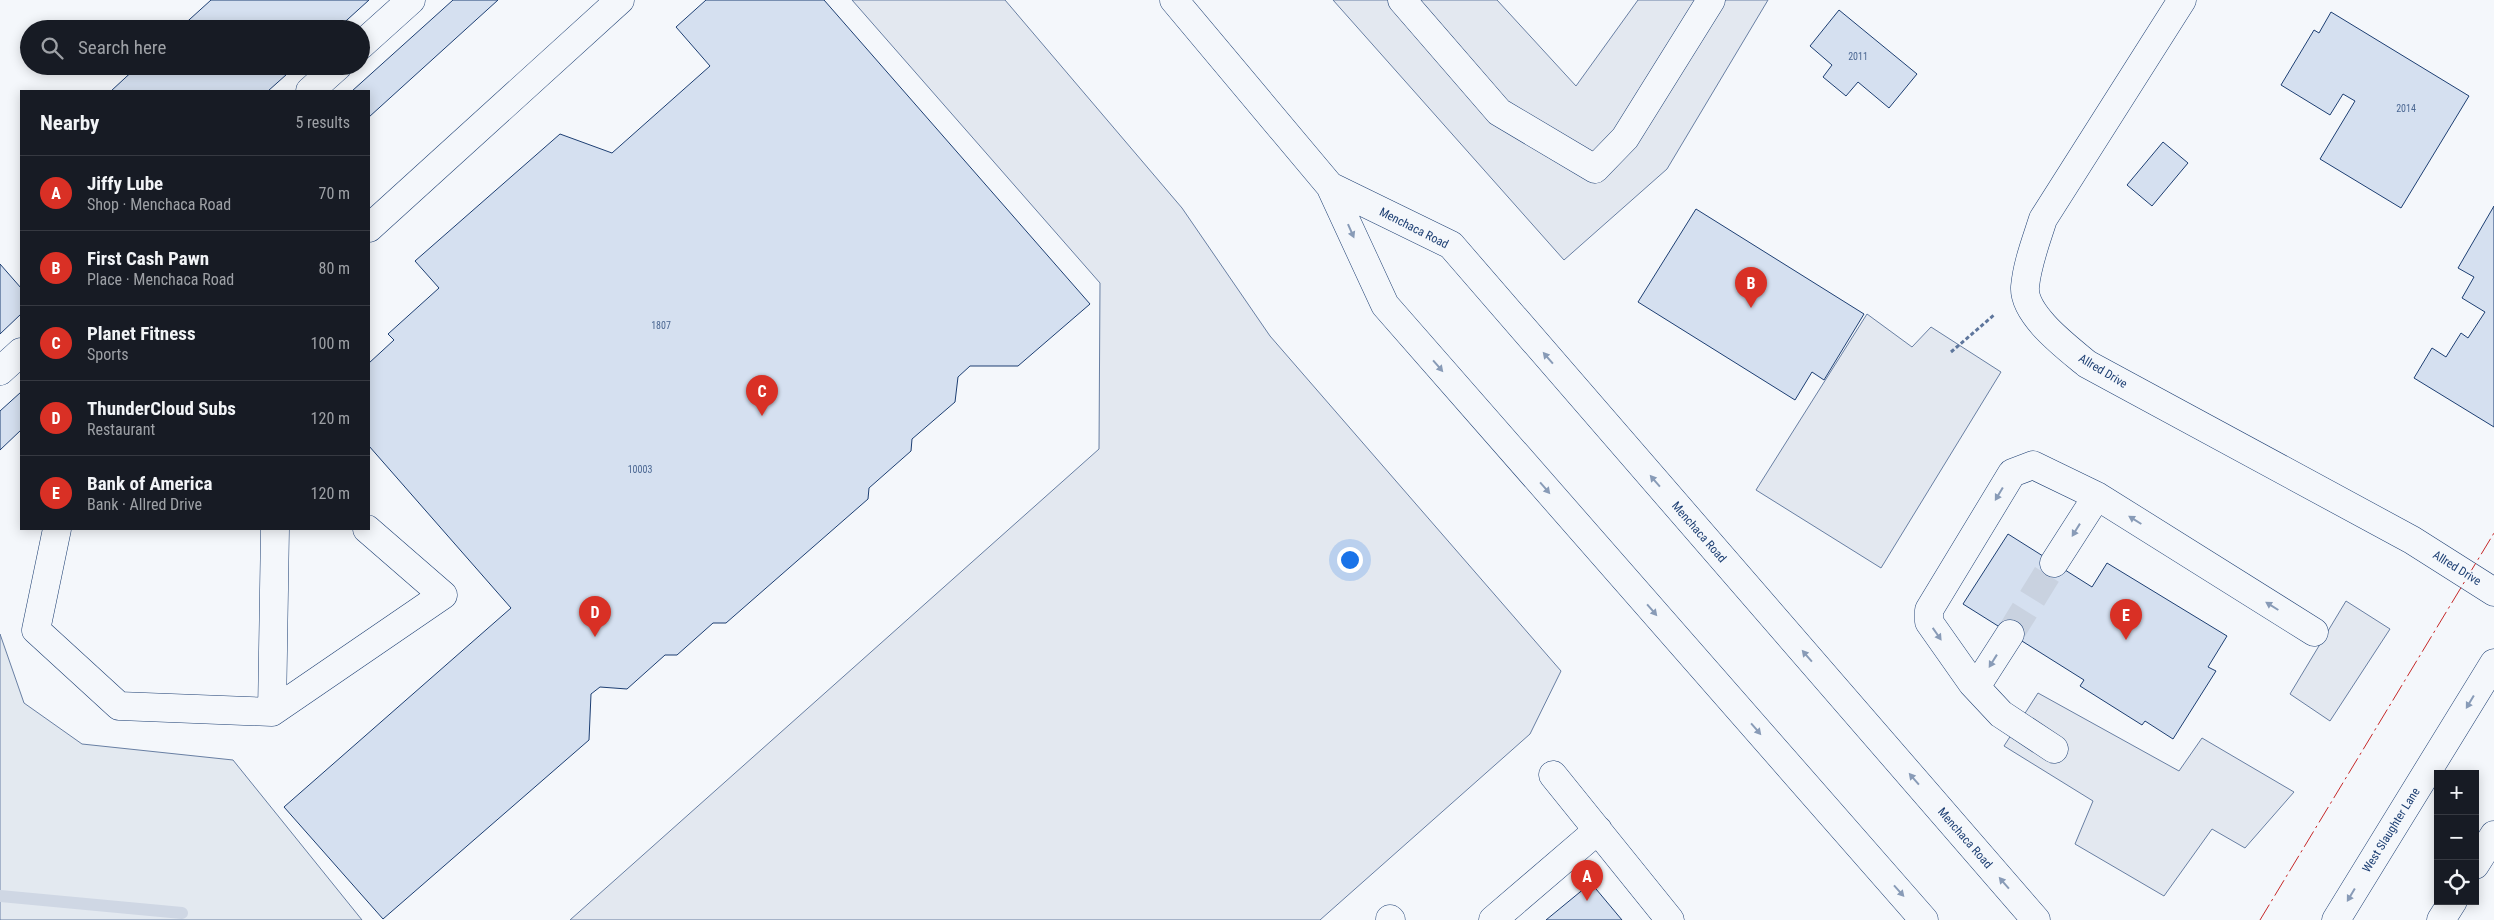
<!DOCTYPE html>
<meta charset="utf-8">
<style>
:root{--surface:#171b24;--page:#20242c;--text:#f1f3f6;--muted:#9ea1a6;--line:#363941;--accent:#d93025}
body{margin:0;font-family:"Roboto Condensed",sans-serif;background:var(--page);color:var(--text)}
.controls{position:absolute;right:15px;bottom:15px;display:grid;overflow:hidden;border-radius:0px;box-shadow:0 2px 12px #0003}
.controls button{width:45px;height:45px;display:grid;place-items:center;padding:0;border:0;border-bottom:1px solid var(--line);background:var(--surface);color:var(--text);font:25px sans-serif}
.you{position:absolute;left:1349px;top:559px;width:18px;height:18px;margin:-12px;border:4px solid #fff;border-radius:50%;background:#1a73e8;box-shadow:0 0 0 8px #1a73e833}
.badge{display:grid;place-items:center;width:32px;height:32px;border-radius:50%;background:var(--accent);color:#fff;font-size:16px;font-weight:700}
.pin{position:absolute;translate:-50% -41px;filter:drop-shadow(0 1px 2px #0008)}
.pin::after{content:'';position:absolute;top:26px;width:18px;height:15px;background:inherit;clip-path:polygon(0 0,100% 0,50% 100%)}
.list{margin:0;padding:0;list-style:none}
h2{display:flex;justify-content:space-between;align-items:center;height:65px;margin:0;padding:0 20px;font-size:21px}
h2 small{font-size:16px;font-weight:400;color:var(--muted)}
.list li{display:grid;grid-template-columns:32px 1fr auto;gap:15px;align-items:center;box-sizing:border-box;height:75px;padding:0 20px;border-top:1px solid var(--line)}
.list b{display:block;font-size:19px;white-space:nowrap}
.list p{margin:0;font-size:16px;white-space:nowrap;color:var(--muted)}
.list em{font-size:16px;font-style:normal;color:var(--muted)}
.icon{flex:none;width:28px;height:28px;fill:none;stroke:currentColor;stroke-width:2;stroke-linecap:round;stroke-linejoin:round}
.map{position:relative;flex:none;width:2494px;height:920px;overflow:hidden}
.search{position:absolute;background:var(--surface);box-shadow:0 2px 12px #0003;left:20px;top:20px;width:350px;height:55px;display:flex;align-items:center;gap:12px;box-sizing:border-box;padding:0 18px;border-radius:28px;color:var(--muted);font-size:19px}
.panel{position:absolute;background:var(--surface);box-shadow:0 2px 12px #0003;left:20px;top:90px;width:350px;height:440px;border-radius:0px}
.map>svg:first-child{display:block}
.green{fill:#e3e9f0;stroke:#687fa3}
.parking{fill:#e3e8f0;stroke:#687fa3}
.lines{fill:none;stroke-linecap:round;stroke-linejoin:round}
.stream{stroke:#cfd7e4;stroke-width:12}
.building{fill:#d5e0f0;stroke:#1d3f73}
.minor-tunnel{stroke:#c9d2e0;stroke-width:28;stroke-dasharray:28 14;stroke-linecap:butt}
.minor-casing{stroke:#1d3f73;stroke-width:29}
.major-casing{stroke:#1d3f73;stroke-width:29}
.path{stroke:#5e769c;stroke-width:3;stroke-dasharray:4 2.5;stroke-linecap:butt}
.minor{stroke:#f4f7fb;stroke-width:28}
.major{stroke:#f4f7fb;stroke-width:28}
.power{stroke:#c62828;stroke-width:1;stroke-dasharray:18 4 2.5 4;stroke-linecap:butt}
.oneway{fill:#889bb7}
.labels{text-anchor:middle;stroke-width:4;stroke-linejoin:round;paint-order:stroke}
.number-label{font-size:10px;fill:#4b6792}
.street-label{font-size:12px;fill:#1d3f73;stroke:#f4f7fb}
</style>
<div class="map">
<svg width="2494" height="920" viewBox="0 0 2494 920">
<rect width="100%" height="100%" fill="#f4f7fb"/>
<!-- green -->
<path class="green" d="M 0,634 L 24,703 L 82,744 L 233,760 L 362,920 L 0,920 Z"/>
<!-- parking -->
<path class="parking" d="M 852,0 L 1005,0 L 1182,208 L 1270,336 L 1561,671 L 1530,734 L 1320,920 L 570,920 L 1099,449 L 1100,283 Z
M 1333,0 L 1497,0 L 1576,86 L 1638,0 L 1768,0 L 1667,169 L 1564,260 Z
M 1867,314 L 1912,347 L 1931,327 L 2001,372 L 1881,568 L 1756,490 Z
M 2346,601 L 2390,629 L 2330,721 L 2290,694 Z
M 2038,693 L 2179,771 L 2202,738 L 2294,792 L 2245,848 L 2212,829 L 2164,896 L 2075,844 L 2093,801 L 2004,746 Z"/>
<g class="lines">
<!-- stream -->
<path class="stream" d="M 0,896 L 182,913"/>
</g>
<!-- building -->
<path class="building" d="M 211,0 L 369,0 L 337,29 L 179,29 Z
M 453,0 L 498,0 L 369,117 L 369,91 L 352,91 Z
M 706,0 L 824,0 L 1090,304 L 1018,366 L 970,366 L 958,377 L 955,402 L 912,439 L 911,451 L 869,488 L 868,499 L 726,623 L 713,623 L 677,655 L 665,655 L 627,689 L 600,687 L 591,694 L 589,740 L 383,919 L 284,807 L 511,608 L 369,446 L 369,363 L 394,340 L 388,334 L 439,288 L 415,261 L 560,134 L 612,153 L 710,66 L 676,27 Z
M 1839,10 L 1917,74 L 1889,108 L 1858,82 L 1846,96 L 1823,77 L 1832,65 L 1810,46 Z
M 2331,12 L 2469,96 L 2401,208 L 2320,159 L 2355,101 L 2343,94 L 2330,115 L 2281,85 L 2314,30 L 2319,33 Z
M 138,66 L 296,66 L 268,91 L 111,91 Z
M 2163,142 L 2188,163 L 2152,206 L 2127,185 Z
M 2494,206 L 2494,427 L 2414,378 L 2432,348 L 2446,357 L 2461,333 L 2468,338 L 2485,312 L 2462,298 L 2474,277 L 2458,268 Z
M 1696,209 L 1864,314 L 1824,380 L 1812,372 L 1795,400 L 1638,302 Z
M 0,264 L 21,288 L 21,314 L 0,334 Z
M 21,392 L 21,430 L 0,450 L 0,411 Z
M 2008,534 L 2092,587 L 2107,563 L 2227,636 L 2208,667 L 2216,671 L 2173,739 L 2145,721 L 2142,725 L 2080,686 L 2084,680 L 1963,604 Z
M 1591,883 L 1622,920 L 1546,920 Z"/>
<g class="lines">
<!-- minor-tunnel -->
<path class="minor-tunnel" d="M 2010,634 L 2054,563"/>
<defs>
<path id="minor" d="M 1402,0 L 1499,112 L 1595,169 L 1625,138 L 1711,0
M 2182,0 L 2043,219 C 2036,241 2027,264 2025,287 C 2023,315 2068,348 2087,364 L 2412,540 L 2494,592
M 361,45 L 411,0
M 310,91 L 338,66
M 369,228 L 620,0
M 0,371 L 21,352
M 57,529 L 36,630 L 119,706 L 272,712 L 443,595 L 367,529
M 2054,563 L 2097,496
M 1976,687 L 2010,634
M 272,712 L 275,529
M 2054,749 L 2001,714 L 1972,683 L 1929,622 L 1929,610 L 2012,473 L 2033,465 L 2097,496 L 2314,632
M 1553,775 L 1670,920
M 1390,919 L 1391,920
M 1493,920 L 1598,830"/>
<path id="major" d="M 1174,0 L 1330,186 L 1385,305 L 1924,920
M 1330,186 L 1451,245 L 2036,920
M 2475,865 L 2494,835
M 2336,920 L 2494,663
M 2441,920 L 2453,901"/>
</defs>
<!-- minor casing -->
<use href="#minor" class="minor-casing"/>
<!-- major casing -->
<use href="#major" class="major-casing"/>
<!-- path -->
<path class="path" d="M 1951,352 L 1994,315"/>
<!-- minor -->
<use href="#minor" class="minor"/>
<!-- major -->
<use href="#major" class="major"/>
<!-- power -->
<path class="power" d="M 2260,920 L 2494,533"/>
</g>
<!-- one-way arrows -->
<defs><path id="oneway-solid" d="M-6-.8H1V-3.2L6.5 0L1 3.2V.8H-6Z" transform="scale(1.25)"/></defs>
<g class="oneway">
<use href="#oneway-solid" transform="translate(1351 231) rotate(66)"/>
<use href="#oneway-solid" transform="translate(1548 358) rotate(-131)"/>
<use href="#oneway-solid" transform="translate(1438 366) rotate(49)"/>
<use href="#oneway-solid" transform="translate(1655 481) rotate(-131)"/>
<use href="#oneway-solid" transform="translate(1545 488) rotate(49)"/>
<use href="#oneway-solid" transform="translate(1999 494) rotate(121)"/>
<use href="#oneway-solid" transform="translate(2135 520) rotate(-148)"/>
<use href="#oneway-solid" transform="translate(2076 530) rotate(122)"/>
<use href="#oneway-solid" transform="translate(2272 606) rotate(-148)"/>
<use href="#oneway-solid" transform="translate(1652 610) rotate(49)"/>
<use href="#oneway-solid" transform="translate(1937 634) rotate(55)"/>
<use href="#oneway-solid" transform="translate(1807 656) rotate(-131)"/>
<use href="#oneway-solid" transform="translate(1993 661) rotate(122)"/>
<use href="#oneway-solid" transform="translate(2470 702) rotate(121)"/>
<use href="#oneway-solid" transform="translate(1756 729) rotate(49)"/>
<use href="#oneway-solid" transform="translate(1914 779) rotate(-131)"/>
<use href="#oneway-solid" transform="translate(2004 883) rotate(-131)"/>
<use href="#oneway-solid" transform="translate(1899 891) rotate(48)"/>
<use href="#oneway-solid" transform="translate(2351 895) rotate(121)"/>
</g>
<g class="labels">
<!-- number labels -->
<g class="number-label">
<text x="1858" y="60">2011</text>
<text x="2406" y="112">2014</text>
<text x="661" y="329">1807</text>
<text x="640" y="473">10003</text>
</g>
<!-- street labels -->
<g class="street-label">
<text transform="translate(1414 228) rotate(27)" y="4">Menchaca Road</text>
<text transform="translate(2103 371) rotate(31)" y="4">Allred Drive</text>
<text transform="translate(1699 532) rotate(49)" y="4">Menchaca Road</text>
<text transform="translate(2457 568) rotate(32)" y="4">Allred Drive</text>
<text transform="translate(2391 830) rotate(-58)" y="4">West Slaughter Lane</text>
<text transform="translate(1965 838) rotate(49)" y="4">Menchaca Road</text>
</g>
</g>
</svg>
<div class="controls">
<button>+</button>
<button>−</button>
<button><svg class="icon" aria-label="locate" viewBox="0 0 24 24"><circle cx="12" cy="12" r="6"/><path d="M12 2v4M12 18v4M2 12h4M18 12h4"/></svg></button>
</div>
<div class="you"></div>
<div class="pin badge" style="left:1587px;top:901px">A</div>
<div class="pin badge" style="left:1751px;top:308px">B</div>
<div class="pin badge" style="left:762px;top:416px">C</div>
<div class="pin badge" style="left:595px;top:637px">D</div>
<div class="pin badge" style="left:2126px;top:640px">E</div>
<div class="search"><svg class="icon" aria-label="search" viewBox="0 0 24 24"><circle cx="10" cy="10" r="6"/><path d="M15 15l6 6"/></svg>Search here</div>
<section class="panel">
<h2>Nearby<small>5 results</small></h2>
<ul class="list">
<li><span class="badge">A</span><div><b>Jiffy Lube</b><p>Shop · Menchaca Road</p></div><em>70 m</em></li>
<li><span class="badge">B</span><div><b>First Cash Pawn</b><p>Place · Menchaca Road</p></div><em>80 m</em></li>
<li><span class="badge">C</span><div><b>Planet Fitness</b><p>Sports</p></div><em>100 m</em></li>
<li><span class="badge">D</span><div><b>ThunderCloud Subs</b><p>Restaurant</p></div><em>120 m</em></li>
<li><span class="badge">E</span><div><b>Bank of America</b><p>Bank · Allred Drive</p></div><em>120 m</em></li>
</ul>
</section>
</div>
